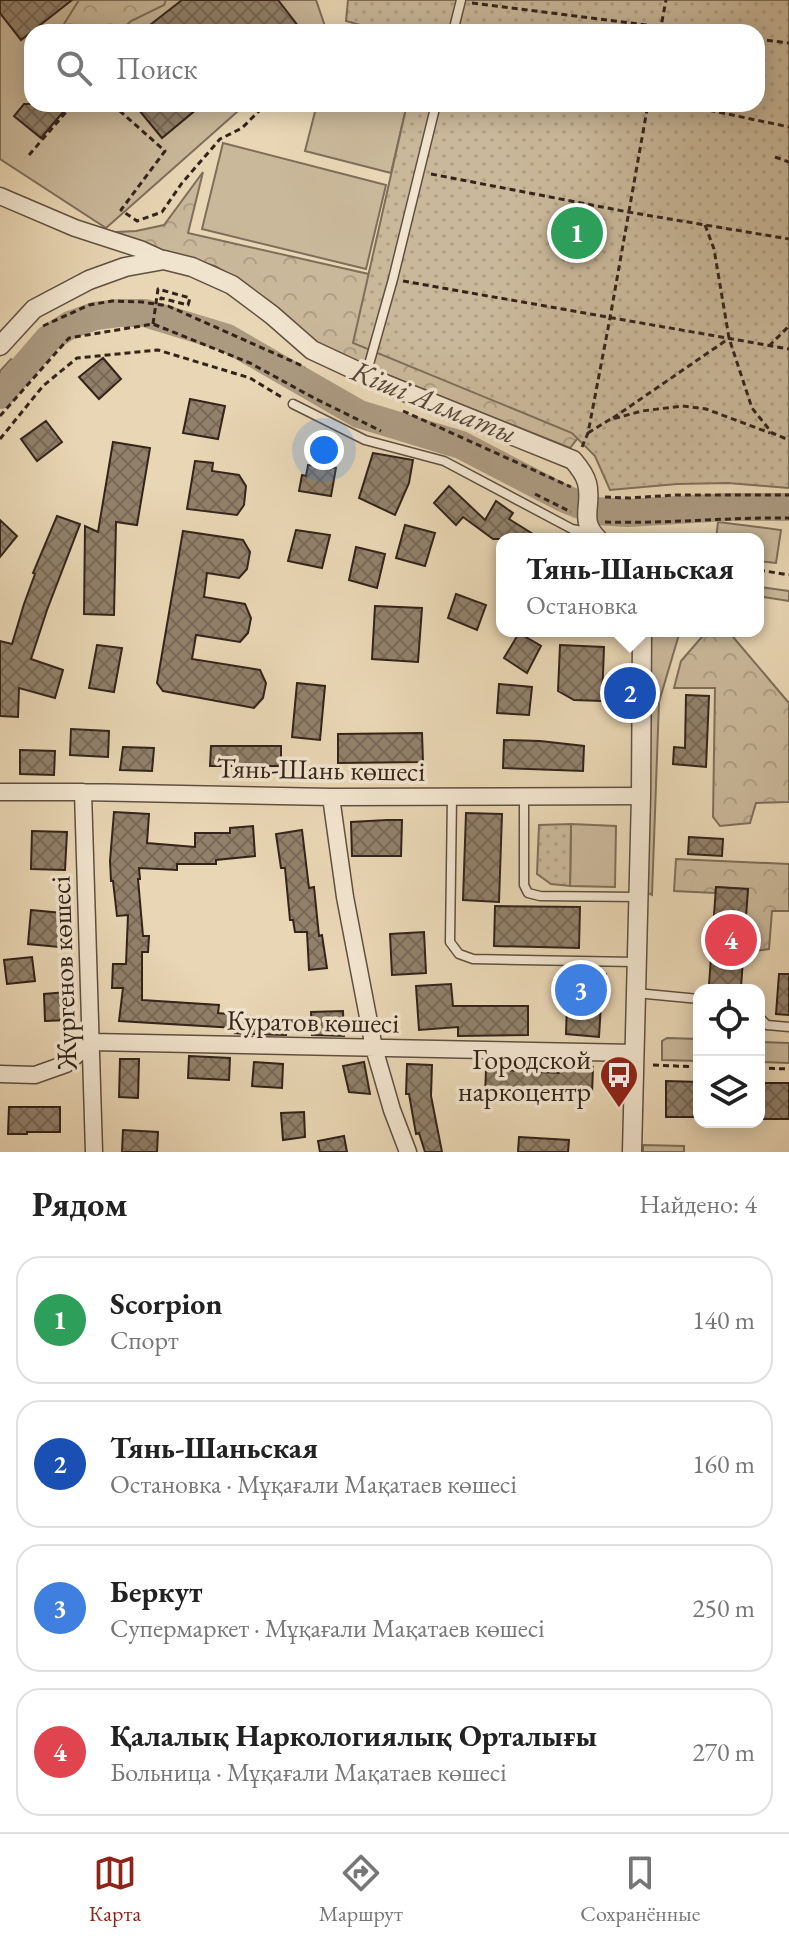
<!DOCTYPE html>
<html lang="ru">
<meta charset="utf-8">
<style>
:root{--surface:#fff;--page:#f6f6f6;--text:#222;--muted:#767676;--line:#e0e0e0;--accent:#8f2418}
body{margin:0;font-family:"EB Garamond",serif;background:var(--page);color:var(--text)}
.controls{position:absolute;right:24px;bottom:24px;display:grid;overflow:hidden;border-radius:16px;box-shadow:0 4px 20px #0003}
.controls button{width:72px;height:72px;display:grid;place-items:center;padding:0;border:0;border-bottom:2px solid var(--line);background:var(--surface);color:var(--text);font:40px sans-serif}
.you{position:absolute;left:324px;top:450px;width:28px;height:28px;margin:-20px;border:6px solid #fff;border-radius:50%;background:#1a73e8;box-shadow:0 0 0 12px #1a73e833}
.badge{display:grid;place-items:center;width:52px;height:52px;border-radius:50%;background:var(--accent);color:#fff;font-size:26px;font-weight:700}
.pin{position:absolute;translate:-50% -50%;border:4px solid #fff;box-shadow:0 2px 8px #0006}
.popup{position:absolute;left:496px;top:533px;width:268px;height:104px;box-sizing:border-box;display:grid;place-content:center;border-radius:16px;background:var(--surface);filter:drop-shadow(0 2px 6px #0005);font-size:26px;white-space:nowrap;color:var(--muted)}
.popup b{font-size:30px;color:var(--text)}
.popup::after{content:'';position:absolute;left:50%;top:100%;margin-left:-16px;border:16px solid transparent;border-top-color:var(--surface)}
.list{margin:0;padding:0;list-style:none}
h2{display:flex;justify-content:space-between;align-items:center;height:104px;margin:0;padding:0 32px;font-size:34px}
h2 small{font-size:26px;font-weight:400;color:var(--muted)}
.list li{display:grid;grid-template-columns:52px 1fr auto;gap:24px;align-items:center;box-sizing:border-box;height:128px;margin:0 16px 16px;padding:0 16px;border:2px solid var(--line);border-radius:24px}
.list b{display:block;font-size:30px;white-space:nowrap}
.list p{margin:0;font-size:26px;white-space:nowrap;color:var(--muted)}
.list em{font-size:26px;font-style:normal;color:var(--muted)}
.icon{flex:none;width:44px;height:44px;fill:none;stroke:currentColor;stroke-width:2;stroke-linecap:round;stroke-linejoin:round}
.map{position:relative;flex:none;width:789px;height:1152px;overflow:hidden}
.search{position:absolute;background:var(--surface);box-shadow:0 4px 20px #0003;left:24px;right:24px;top:24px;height:88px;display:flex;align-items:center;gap:20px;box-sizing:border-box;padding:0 28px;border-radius:24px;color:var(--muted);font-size:30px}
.sheet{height:680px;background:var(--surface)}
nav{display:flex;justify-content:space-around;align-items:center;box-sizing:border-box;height:112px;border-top:2px solid var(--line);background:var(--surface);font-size:22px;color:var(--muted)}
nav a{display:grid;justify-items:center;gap:4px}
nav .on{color:var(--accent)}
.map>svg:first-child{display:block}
.grass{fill:#cab89a;stroke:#7e6e5a;stroke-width:2}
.forest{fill:url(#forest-crowns);stroke:#7e6e5a;stroke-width:2}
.park{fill:url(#park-dots);stroke:#7e6e5a;stroke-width:2}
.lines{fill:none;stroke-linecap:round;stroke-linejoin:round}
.river{stroke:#ab9980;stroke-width:28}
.building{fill:url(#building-cross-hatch);stroke:#33241b;stroke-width:2}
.service-casing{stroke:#605041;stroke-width:11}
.minor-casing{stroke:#605041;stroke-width:19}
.tertiary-casing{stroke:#605041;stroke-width:21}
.path{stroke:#33241b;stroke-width:3;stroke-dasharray:6 4;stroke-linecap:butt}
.service{stroke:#f1e4ce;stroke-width:8}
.minor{stroke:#f1e4ce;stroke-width:16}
.tertiary{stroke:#f1e4ce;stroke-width:18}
.labels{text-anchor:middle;stroke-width:7;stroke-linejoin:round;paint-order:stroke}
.street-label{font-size:28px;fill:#33241b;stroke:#f1e4ce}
.poi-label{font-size:28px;fill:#33241b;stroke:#f1e4ce;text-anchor:end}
.water-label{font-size:30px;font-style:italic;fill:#574739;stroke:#f1e4ce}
</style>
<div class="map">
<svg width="789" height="1152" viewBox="0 0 789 1152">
<defs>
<pattern id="forest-crowns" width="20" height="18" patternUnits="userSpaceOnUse" patternTransform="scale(2)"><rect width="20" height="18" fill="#cab89a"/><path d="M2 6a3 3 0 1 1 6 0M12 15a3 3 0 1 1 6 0" fill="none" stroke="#ae9e84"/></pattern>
<pattern id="park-dots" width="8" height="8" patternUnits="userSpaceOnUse" patternTransform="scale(2)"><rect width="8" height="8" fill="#cab89a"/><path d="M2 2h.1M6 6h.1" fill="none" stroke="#ae9e84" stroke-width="1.8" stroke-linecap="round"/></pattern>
<pattern id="building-cross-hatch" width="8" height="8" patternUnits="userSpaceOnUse" patternTransform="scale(2)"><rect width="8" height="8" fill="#92816b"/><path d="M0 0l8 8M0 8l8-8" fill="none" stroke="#786957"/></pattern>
</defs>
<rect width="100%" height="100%" fill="#e9d6b4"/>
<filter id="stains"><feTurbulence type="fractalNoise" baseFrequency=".0025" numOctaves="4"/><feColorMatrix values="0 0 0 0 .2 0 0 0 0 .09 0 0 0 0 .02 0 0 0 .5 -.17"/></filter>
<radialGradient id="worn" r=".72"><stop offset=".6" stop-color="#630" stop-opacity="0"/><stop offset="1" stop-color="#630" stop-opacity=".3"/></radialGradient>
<!-- grass -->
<path class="grass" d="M 0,0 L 316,0 L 327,32 L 32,32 L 32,104 L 246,104 L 106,228 L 0,159 Z
M 317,104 L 407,104 L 391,173 L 305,151 Z
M 223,143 L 386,185 L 366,269 L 202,229 Z
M 11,359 L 20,366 L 0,389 L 0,371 Z
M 718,522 L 781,530 L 776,563 L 758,561 L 758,539 L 716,539 Z
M 761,587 L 789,591 L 789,601 L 758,596 L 758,590 Z
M 651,631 L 680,631 L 659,702 L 652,895 L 644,891 Z
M 571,824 L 616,826 L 615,887 L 570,886 Z
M 667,1038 L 699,1039 L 699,1061 L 662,1060 L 662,1041 Z
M 759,1042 L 789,1043 L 789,1063 L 759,1062 Z"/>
<!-- forest -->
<path class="forest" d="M 79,0 L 166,0 L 164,5 L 131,21 L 119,32 L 59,32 Z
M 203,172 L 188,233 L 373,275 L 581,434 L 570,448 L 320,348 L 244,283 L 215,266 L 164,252 L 116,232 L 136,231 L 164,225 Z
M 707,631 L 728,631 L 789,703 L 789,802 L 756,803 L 750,823 L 720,826 L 713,817 L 715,688 L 674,688 L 681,661 Z
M 676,859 L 789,864 L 789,911 L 772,911 L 769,949 L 741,953 L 748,889 L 716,887 L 715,893 L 674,891 Z
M 643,1145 L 684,1146 L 684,1152 L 643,1152 Z"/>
<!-- park -->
<path class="park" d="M 348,0 L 789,0 L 789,488 L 728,483 L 677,484 L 610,490 L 595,456 L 572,433 L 353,343 L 407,104 L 757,104 L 757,32 L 385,32 L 346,21 Z
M 571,824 L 570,886 L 551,884 L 537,874 L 539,825 Z"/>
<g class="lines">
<!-- river -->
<path class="river" d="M 0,395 L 48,339 L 70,325 L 95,316 L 119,313 L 145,313 L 227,338 L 359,414 L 461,445 L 563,498 L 595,511 L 628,513 L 728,507 L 789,507"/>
</g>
<!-- building -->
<path class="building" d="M 0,0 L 72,0 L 21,40 L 0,13 Z
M 182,0 L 278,0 L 299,27 L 293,32 L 141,32 Z
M 24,104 L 70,104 L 41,138 L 14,116 Z
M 134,104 L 203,104 L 162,138 Z
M 103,358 L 121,379 L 99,399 L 79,377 Z
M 190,399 L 225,406 L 218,439 L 183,433 Z
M 46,421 L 62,442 L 37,461 L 21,439 Z
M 113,442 L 150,448 L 137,525 L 116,522 L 114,615 L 84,614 L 85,526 L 98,532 Z
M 373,453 L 413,460 L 409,483 L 395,515 L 359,498 Z
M 195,461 L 213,463 L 212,471 L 239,475 L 246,486 L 244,505 L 237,515 L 187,509 Z
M 308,465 L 336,468 L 331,496 L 299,491 L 302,475 L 306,476 Z
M 449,486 L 485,520 L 496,501 L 513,513 L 509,519 L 541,539 L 493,539 L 463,517 L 456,525 L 434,503 Z
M 57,516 L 80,524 L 47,610 L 31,659 L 63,670 L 55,698 L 19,688 L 18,717 L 0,716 L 0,641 L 12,644 L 24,604 L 35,574 L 33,573 Z
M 0,520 L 17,536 L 0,557 Z
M 405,525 L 435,533 L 425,566 L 396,558 Z
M 296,530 L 330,535 L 322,568 L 288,561 Z
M 183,531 L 243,540 L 250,552 L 247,569 L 239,578 L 207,573 L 204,597 L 245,604 L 251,618 L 248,633 L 240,642 L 196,635 L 192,659 L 260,670 L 266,683 L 263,698 L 254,708 L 163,691 L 157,683 Z
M 356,547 L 385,554 L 377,588 L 349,580 Z
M 456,594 L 486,605 L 477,630 L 448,618 Z
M 375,606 L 422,608 L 418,662 L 372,659 Z
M 519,633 L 541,646 L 527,673 L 504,658 Z
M 97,645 L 122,648 L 114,692 L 89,688 Z
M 560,645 L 604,647 L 602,701 L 574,700 L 558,691 Z
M 297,683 L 325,686 L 320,740 L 292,737 Z
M 499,684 L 532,687 L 529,715 L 497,713 Z
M 686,695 L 709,696 L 706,767 L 673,764 L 674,747 L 685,748 Z
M 71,729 L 109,731 L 108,757 L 70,755 Z
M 422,733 L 423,762 L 338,763 L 338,734 Z
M 504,740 L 540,741 L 584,746 L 583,771 L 503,768 Z
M 211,746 L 281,746 L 281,766 L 210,766 Z
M 123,747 L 154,748 L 152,771 L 120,770 Z
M 20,750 L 55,751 L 54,775 L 20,774 Z
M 114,812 L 149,814 L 147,843 L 195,847 L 195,833 L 230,833 L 230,828 L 253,826 L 255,856 L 216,860 L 216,864 L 177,864 L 177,870 L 139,868 L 140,879 L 138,879 L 143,936 L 149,936 L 148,952 L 142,952 L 142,1000 L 219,1005 L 218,1013 L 287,1020 L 286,1035 L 245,1034 L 235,1033 L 236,1028 L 119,1021 L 123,988 L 112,988 L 113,964 L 126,964 L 128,915 L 117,916 L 113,881 L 111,881 L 110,861 Z
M 466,813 L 502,814 L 499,902 L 463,900 Z
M 387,820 L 402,820 L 401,856 L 352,856 L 351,822 Z
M 302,830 L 309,888 L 314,887 L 319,936 L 322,935 L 327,968 L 309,970 L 307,932 L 295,932 L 293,920 L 290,920 L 285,868 L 281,868 L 276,834 Z
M 32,831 L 67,832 L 65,870 L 31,869 Z
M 689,837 L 723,839 L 722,856 L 688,854 Z
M 716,887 L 748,889 L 741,987 L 709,985 Z
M 495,906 L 580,907 L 579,948 L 494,946 Z
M 31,910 L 62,913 L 59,947 L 28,944 Z
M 424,932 L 426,973 L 392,975 L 390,934 Z
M 32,957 L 35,981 L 7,984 L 4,960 Z
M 558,973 L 606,974 L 606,1004 L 601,1004 L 599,1037 L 566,1034 L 567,1003 L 557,1003 Z
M 779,974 L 789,974 L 789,1015 L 776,1014 Z
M 451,984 L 453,1006 L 528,1006 L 528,1035 L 458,1036 L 458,1027 L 419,1030 L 416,986 Z
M 67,992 L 69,1020 L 45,1021 L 44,994 Z
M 343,1011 L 344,1036 L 312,1035 L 311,1012 Z
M 189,1056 L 230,1058 L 229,1080 L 188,1078 Z
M 120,1059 L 139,1059 L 138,1098 L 119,1097 Z
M 254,1062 L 283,1064 L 282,1088 L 252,1086 Z
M 364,1062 L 370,1094 L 349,1092 L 343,1066 Z
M 407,1064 L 432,1065 L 431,1096 L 442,1152 L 425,1152 L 419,1133 L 416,1134 L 409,1094 L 406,1094 Z
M 560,1066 L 593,1067 L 592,1094 L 541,1092 L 541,1099 L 485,1097 L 486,1069 L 559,1073 Z
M 666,1081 L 699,1082 L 699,1117 L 666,1117 Z
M 759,1083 L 789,1083 L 789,1119 L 759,1119 Z
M 9,1107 L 60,1107 L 60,1132 L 27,1132 L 27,1134 L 8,1134 Z
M 304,1112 L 305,1137 L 283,1140 L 281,1113 Z
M 123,1130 L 158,1132 L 157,1152 L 122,1152 Z
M 344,1136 L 347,1152 L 320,1152 L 318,1141 Z
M 519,1137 L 569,1140 L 568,1152 L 518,1152 Z"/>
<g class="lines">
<defs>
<path id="service" d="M 453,32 L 461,0
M 366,375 L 393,279 L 436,104
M 293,404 L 365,440 L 444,461 L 572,529 L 591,533
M 452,796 L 450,942 L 459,954 L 473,959 L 635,962
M 524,797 L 524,885 L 528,893 L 540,896 L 638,897
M 636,993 L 699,999
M 759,1017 L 767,1025 L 789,1027"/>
<path id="minor" d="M 0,196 L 75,228 L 140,249 L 164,260
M 0,792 L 83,792 L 331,797 L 641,796
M 83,792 L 94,1152
M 331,797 L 345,897 L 374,1048 L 392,1110 L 408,1152
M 0,1074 L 35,1075 L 66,1064 L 91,1042 L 635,1053"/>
<path id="tertiary" d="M 0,346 L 34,309 L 89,280 L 125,267 L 164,260 L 192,267 L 232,285 L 272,315 L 312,350 L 385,384 L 573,460 C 579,467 585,475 587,483 C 593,505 578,520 598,539
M 632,1152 L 641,796 L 642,631"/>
</defs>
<!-- service casing -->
<use href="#service" class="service-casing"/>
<!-- minor casing -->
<use href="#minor" class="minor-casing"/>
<!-- tertiary casing -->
<use href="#tertiary" class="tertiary-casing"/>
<!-- path -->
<path class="path" d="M 472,3 L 703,32
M 660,32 L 666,0
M 757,39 L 789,43
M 112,104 L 165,151 L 121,210 L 137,221 L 162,212 L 182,183 L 220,139 L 242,128 L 266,104
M 680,104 L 789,127
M 29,155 L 73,104
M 775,157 L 789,162
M 431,174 L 628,212 L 789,239
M 705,225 L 714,249 L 729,338 L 752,408 L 772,433 L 789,440
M 403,281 L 789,349
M 153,324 L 158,289 L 190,298 L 188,305 L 161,298 L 160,305
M 43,326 L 89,305 L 112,301 L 142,302 L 168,306 L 305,367
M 769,346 L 789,326
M 403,411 L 571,487
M 0,416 L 69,338 L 153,324 L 250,363 L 314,398 L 381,431
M 613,418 L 728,339
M 588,433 L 609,420 L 642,411 L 682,406 L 706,409 L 770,433
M 0,439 L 43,386 L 77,358 L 158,350 L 250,378 L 283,398
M 582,447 L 588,433 L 610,318 L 648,104
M 535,494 L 571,512
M 605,497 L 629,498 L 676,495 L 789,495
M 605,522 C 667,524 727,517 789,518
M 759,570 L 789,575
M 653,1065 L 699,1067
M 759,1068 L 789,1069"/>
<!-- service -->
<use href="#service" class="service"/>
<!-- minor -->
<use href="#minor" class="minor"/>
<!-- tertiary -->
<use href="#tertiary" class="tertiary"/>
</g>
<!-- icons -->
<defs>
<symbol id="bus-pin" viewBox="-11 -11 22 30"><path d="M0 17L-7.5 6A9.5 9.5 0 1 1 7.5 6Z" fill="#8f2418" stroke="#f1e4ce"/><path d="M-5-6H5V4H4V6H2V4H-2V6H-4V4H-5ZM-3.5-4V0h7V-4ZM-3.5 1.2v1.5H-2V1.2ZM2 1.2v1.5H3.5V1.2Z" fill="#fff"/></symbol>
</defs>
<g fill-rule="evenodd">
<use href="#bus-pin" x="597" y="1053" width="44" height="60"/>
</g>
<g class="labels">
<!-- street labels -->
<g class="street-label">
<text transform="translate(321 769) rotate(1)" y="10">Тянь-Шань көшесі</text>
<text transform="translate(63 973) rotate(-92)" y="10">Жүргенов көшесі</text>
<text transform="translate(313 1021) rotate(1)" y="10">Куратов көшесі</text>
</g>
<!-- poi labels -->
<g class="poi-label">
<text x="591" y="1069">Городской<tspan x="591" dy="32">наркоцентр</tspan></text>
</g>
<!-- water labels -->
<g class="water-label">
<text transform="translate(434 402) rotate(22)" y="10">Кіші Алматы</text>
</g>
</g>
<rect width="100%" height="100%" filter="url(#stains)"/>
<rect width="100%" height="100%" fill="url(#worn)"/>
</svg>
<div class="controls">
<button><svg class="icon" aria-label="locate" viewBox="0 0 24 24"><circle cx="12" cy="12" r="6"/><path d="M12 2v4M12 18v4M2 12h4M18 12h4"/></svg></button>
<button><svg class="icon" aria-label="layers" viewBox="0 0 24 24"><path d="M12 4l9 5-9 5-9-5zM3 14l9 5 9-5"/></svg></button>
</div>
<div class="you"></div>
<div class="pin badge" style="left:577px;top:233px;background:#2e9e5b">1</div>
<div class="pin badge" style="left:630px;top:693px;background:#1a4fb4">2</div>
<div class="popup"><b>Тянь-Шаньская</b>Остановка</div>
<div class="pin badge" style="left:581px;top:990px;background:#3f7fe0">3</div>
<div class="pin badge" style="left:731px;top:940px;background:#e0444e">4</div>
<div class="search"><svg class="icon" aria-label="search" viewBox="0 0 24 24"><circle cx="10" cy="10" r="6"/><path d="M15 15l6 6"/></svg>Поиск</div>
</div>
<section class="sheet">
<h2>Рядом<small>Найдено: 4</small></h2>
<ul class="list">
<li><span class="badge" style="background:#2e9e5b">1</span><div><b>Scorpion</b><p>Спорт</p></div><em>140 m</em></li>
<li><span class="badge" style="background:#1a4fb4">2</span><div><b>Тянь-Шаньская</b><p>Остановка · Мұқағали Мақатаев көшесі</p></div><em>160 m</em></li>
<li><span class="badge" style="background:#3f7fe0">3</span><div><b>Беркут</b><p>Супермаркет · Мұқағали Мақатаев көшесі</p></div><em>250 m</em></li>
<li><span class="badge" style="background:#e0444e">4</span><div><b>Қалалық Наркологиялық Орталығы</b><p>Больница · Мұқағали Мақатаев көшесі</p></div><em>270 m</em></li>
</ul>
</section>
<nav>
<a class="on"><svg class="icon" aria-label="map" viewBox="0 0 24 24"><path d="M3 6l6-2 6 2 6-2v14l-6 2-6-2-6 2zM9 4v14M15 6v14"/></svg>Карта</a>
<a><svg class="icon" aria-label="directions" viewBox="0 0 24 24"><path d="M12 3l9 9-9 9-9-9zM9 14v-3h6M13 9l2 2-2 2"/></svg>Маршрут</a>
<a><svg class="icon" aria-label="saved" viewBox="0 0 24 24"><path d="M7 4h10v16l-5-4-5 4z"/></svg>Сохранённые</a>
</nav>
